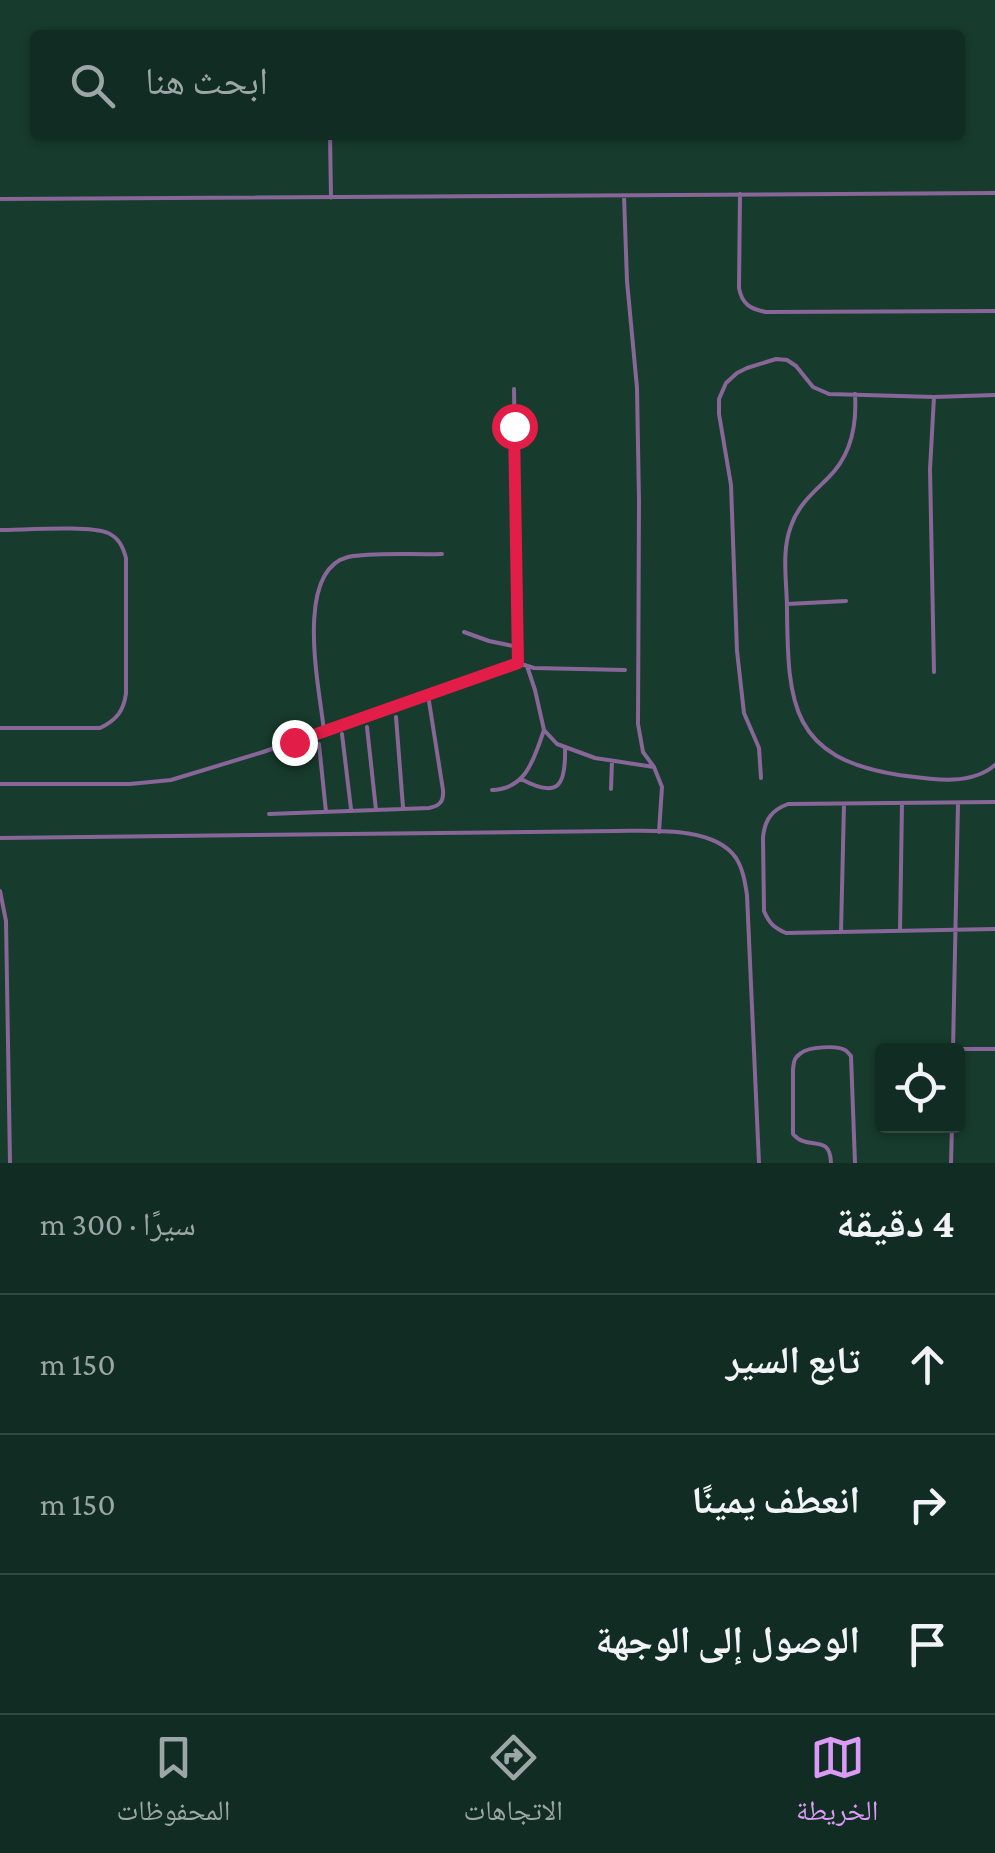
<!DOCTYPE html>
<html lang="ar">
<meta charset="utf-8">
<style>
:root{--surface:#112c22;--page:#1e382f;--text:#f1f3f6;--muted:#9ca7a5;--line:#304840;--accent:#da9af6}
body{margin:0;font-family:"Crimson Pro","Noto Naskh Arabic",serif;background:var(--page);color:var(--text);direction:rtl}
.controls{position:absolute;right:30px;bottom:30px;display:grid;overflow:hidden;border-radius:10px;box-shadow:0 2px 8px #0004}
.controls button{width:90px;height:90px;display:grid;place-items:center;padding:0;border:0;border-bottom:2px solid var(--line);background:var(--surface);color:var(--text);font:50px sans-serif}
.stop{position:absolute;width:30px;height:30px;margin:-22px;border:8px solid #e11d48;border-radius:50%;background:#fff}
.stop.end{background:#e11d48;border-color:#fff;box-shadow:0 2px 10px #0008}
.list{margin:0;padding:0;list-style:none}
h2{display:flex;justify-content:space-between;align-items:center;height:130px;margin:0;padding:0 40px;font-size:42px}
h2 small{font-size:32px;font-weight:400;color:var(--muted)}
.list li{display:grid;grid-template-columns:65px 1fr auto;gap:30px;align-items:center;box-sizing:border-box;height:140px;padding:0 40px;border-top:2px solid var(--line)}
.list b{display:block;font-size:38px;white-space:nowrap}
.list em{font-size:32px;font-style:normal;color:var(--muted)}
.icon{flex:none;width:55px;height:55px;fill:none;stroke:currentColor;stroke-width:2;stroke-linecap:round;stroke-linejoin:round}
.map{position:relative;flex:none;width:995px;height:1163px;overflow:hidden;direction:ltr}
.search{position:absolute;background:var(--surface);box-shadow:0 2px 8px #0004;left:30px;right:30px;top:30px;height:110px;display:flex;align-items:center;gap:25px;box-sizing:border-box;padding:0 35px;border-radius:10px;color:var(--muted);font-size:38px}
.sheet{height:550px;background:var(--surface)}
nav{display:flex;justify-content:space-around;align-items:center;box-sizing:border-box;height:140px;border-top:2px solid var(--line);background:var(--surface);font-size:28px;color:var(--muted)}
nav a{display:grid;justify-items:center;gap:5px}
nav .on{color:var(--accent)}
.map>svg:first-child{display:block}
.lines{fill:none;stroke-linecap:round;stroke-linejoin:round}
.service{stroke:#886697;stroke-width:4}
.route{stroke:#e11d48;stroke-width:12}
</style>
<div class="map">
<svg width="995" height="1163" viewBox="0 0 995 1163">
<rect width="100%" height="100%" fill="#173b2d"/>
<g class="lines">
<!-- service -->
<path class="service" d="M 330,135 L 331,198
M 740,194 L 739,288 C 742,304 750,309 766,312 L 995,311
M 624,196 L 627,281 L 637,388 L 639,501 L 638,724 L 643,752 L 654,767 L 662,787 L 659,832
M 0,199 L 995,193
M 514,389 L 518,663
M 855,394 C 857,425 852,455 828,478 C 813,493 798,505 791,526 C 781,552 787,582 787,610 C 788,705 791,758 899,775 C 929,779 970,787 995,765
M 934,397 L 930,469 L 934,672
M 0,530 C 23,530 90,525 108,533 C 119,538 123,547 126,558 L 126,693 C 124,710 117,720 100,728 L 0,728
M 787,604 L 846,601
M 464,632 L 489,641 L 518,647
M 527,666 L 535,690 L 544,730 L 557,744 L 595,758 L 654,767
M 396,717 L 403,807
M 367,727 L 376,810
M 324,731 C 320,691 293,571 348,557 C 371,552 416,555 442,554
M 342,734 L 351,809
M 319,744 L 326,812
M 761,778 L 759,748 L 744,713 L 737,651 L 731,485 L 719,414 L 719,399 L 726,383 L 737,373 L 747,368 L 776,359 L 787,360 L 796,366 L 813,387 L 829,394 L 934,397 L 995,395
M 521,779 C 560,800 566,784 565,747
M 0,784 L 130,784 L 171,780 L 263,752 L 518,663 L 534,668 L 625,670
M 611,789 L 612,761
M 492,790 C 527,789 534,758 544,730
M 995,802 L 788,804 C 772,810 765,819 763,837 L 764,911 C 769,923 774,928 786,933 L 995,929
M 269,814 L 429,808 C 440,806 444,801 443,790 L 428,695
M 0,838 L 616,831 C 651,831 714,826 736,858 C 743,869 745,882 747,895 L 759,1163
M 0,891 L 6,921 L 10,1163
M 900,931 L 902,803
M 841,932 L 844,804
M 953,1049 L 995,1049
M 953,1050 L 958,803
M 831,1163 C 830,1132 808,1152 793,1134 L 793,1069 C 794,1061 794,1058 801,1053 C 809,1047 836,1045 845,1050 C 847,1051 849,1054 851,1056 L 855,1163
M 951,1163 L 952,1126"/>
</g>
<g class="lines">
<!-- route -->
<path class="route" d="M 294,742 L 518,663 L 514,426"/>
</g>
</svg>
<div class="controls">
<button><svg class="icon" aria-label="locate" viewBox="0 0 24 24"><circle cx="12" cy="12" r="6"/><path d="M12 2v4M12 18v4M2 12h4M18 12h4"/></svg></button>
</div>
<div class="stop" style="left:514px;top:426px"></div>
<div class="stop end" style="left:294px;top:742px"></div>
<div class="search"><svg class="icon" aria-label="search" viewBox="0 0 24 24"><circle cx="10" cy="10" r="6"/><path d="M15 15l6 6"/></svg>ابحث هنا</div>
</div>
<section class="sheet">
<h2>4 دقيقة<small>سيرًا · 300 m</small></h2>
<ul class="list">
<li><svg class="icon" aria-label="ahead" viewBox="0 0 24 24"><path d="M12 20V5M6 11l6-6 6 6"/></svg><div><b>تابع السير</b></div><em>150 m</em></li>
<li><svg class="icon" aria-label="right" viewBox="0 0 24 24"><path d="M7 20v-9h11M14 6l5 5-5 5"/></svg><div><b>انعطف يمينًا</b></div><em>150 m</em></li>
<li><svg class="icon" aria-label="arrive" viewBox="0 0 24 24"><path d="M6 21V4h12l-3 4 3 4H6"/></svg><div><b>الوصول إلى الوجهة</b></div></li>
</ul>
</section>
<nav>
<a class="on"><svg class="icon" aria-label="map" viewBox="0 0 24 24"><path d="M3 6l6-2 6 2 6-2v14l-6 2-6-2-6 2zM9 4v14M15 6v14"/></svg>الخريطة</a>
<a><svg class="icon" aria-label="directions" viewBox="0 0 24 24"><path d="M12 3l9 9-9 9-9-9zM9 14v-3h6M13 9l2 2-2 2"/></svg>الاتجاهات</a>
<a><svg class="icon" aria-label="saved" viewBox="0 0 24 24"><path d="M7 4h10v16l-5-4-5 4z"/></svg>المحفوظات</a>
</nav>
